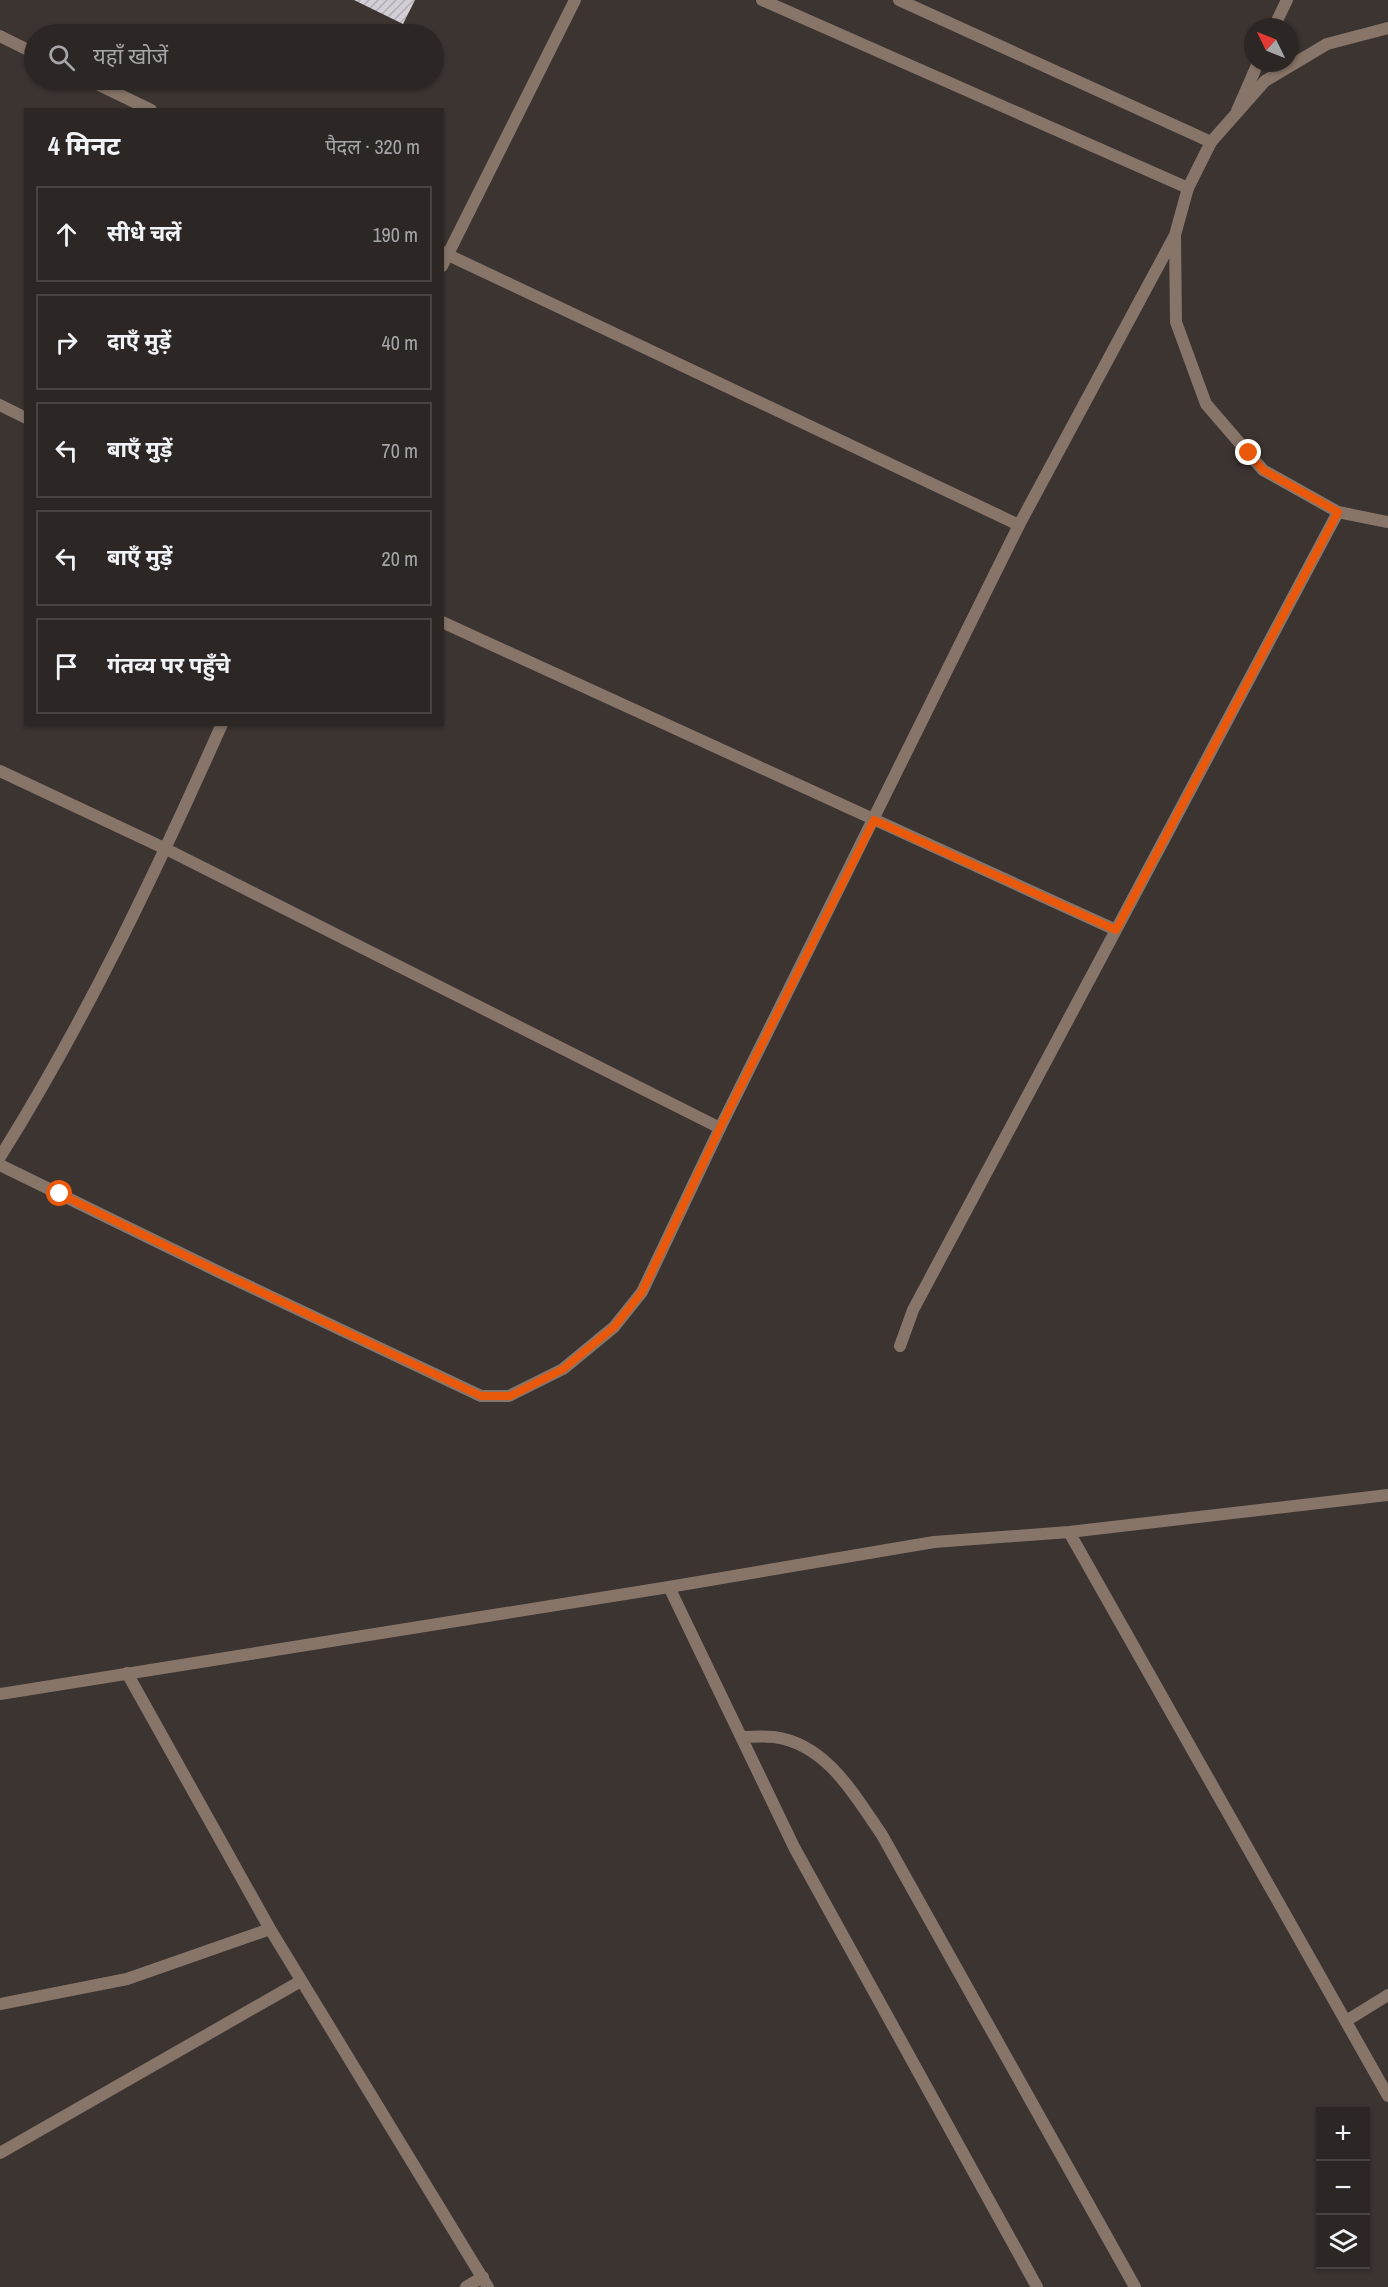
<!DOCTYPE html>
<html lang="hi">
<meta charset="utf-8">
<style>
:root{--surface:#2c2725;--page:#383332;--text:#f1f3f6;--muted:#a6a5a7;--line:#484442}
body{margin:0;font-family:"Archivo Narrow","Noto Sans Devanagari",sans-serif;background:var(--page);color:var(--text)}
.controls{position:absolute;right:18px;bottom:18px;display:grid;overflow:hidden;border-radius:0px;box-shadow:0 2px 4px #0004}
.controls button{width:54px;height:54px;display:grid;place-items:center;padding:0;border:0;border-bottom:2px solid var(--line);background:var(--surface);color:var(--text);font:30px sans-serif}
.compass{position:absolute;left:1244px;top:18px;width:54px;height:54px;border-radius:50%;background:var(--surface);box-shadow:0 2px 4px #0004;rotate:313deg}
.stop{position:absolute;width:18px;height:18px;margin:-14px;border:4px solid #ea580c;border-radius:50%;background:#fff}
.stop.end{background:#ea580c;border-color:#fff;box-shadow:0 2px 6px #0008}
.list{margin:0;padding:0;list-style:none}
h2{display:flex;justify-content:space-between;align-items:center;height:78px;margin:0;padding:0 24px;font-size:26px}
h2 small{font-size:20px;font-weight:400;color:var(--muted)}
.list li{display:grid;grid-template-columns:39px 1fr auto;gap:18px;align-items:center;box-sizing:border-box;height:96px;margin:0 12px 12px;padding:0 12px;border:2px solid var(--line);border-radius:0px}
.list b{display:block;font-size:22px;white-space:nowrap}
.list em{font-size:20px;font-style:normal;color:var(--muted)}
.icon{flex:none;width:33px;height:33px;fill:none;stroke:currentColor;stroke-width:2;stroke-linecap:round;stroke-linejoin:round}
.map{position:relative;flex:none;width:1388px;height:2287px;overflow:hidden}
.search{position:absolute;background:var(--surface);box-shadow:0 2px 4px #0004;left:24px;top:24px;width:420px;height:66px;display:flex;align-items:center;gap:15px;box-sizing:border-box;padding:0 21px;border-radius:33px;color:var(--muted);font-size:22px}
.panel{position:absolute;background:var(--surface);box-shadow:0 2px 4px #0004;left:24px;top:108px;width:420px;height:618px;border-radius:0px}
.map>svg:first-child{display:block}
.building{fill:url(#building-hatch)}
.lines{fill:none;stroke-linecap:round;stroke-linejoin:round}
.minor{stroke:#887569;stroke-width:12}
.tertiary{stroke:#887569;stroke-width:12}
.route{stroke:#ea580c;stroke-width:8}
</style>
<div class="map">
<svg width="1388" height="2287" viewBox="0 0 1388 2287">
<defs>
<pattern id="building-hatch" width="6" height="6" patternUnits="userSpaceOnUse" patternTransform="scale(1.5)"><rect width="6" height="6" fill="#d4cfd6"/><path d="M-1 1l2-2M0 6l6-6M5 7l2-2" fill="none" stroke="#b1adb2"/></pattern>
</defs>
<rect width="100%" height="100%" fill="#3b3431"/>
<!-- building -->
<path class="building" d="M 354,0 L 415,0 L 403,24 Z"/>
<g class="lines">
<!-- minor -->
<path class="minor" d="M 762,0 L 1188,188
M 899,0 L 1211,142
M 1274,27 L 1287,0
M 0,36 L 34,53
M 89,80 L 151,110
M 1237,111 L 1258,63
M 442,252 L 1019,525
M 442,266 L 575,0
M 0,405 L 26,418
M 442,622 L 1116,930 L 1338,512
M 0,771 L 166,849 L 720,1128
M 0,1157 C 86,1020 156,872 222,724
M 900,1346 L 913,1310 L 1116,930
M 1069,1532 L 1388,2096
M 669,1587 L 794,1847 L 1037,2287
M 127,1673 L 270,1929 L 488,2287
M 0,1694 L 669,1587 L 934,1542 L 1069,1532 L 1388,1495
M 741,1737 C 752,1737 763,1736 774,1737 C 827,1744 855,1796 882,1835 L 1135,2287
M 0,2004 L 127,1979 L 270,1929
M 1346,2021 L 1388,1995
M 0,2153 L 301,1981
M 466,2287 L 483,2277"/>
<!-- tertiary -->
<path class="tertiary" d="M 1388,28 L 1327,44 L 1265,81 L 1211,142 L 1188,188 L 1175,235 L 1176,322 L 1206,404 L 1263,470 L 1338,512 L 1388,522
M 0,1165 L 219,1272 L 481,1396 L 509,1396 L 563,1369 L 614,1327 L 642,1292 L 720,1128 L 1019,525 L 1175,235"/>
</g>
<g class="lines">
<!-- route -->
<path class="route" d="M 60,1194 L 219,1272 L 481,1396 L 510,1396 L 563,1369 L 614,1327 L 642,1292 L 720,1128 L 874,820 L 1116,930 L 1338,512 L 1263,470 L 1249,453"/>
</g>
</svg>
<div class="controls">
<button>+</button>
<button>−</button>
<button><svg class="icon" aria-label="layers" viewBox="0 0 24 24"><path d="M12 4l9 5-9 5-9-5zM3 14l9 5 9-5"/></svg></button>
</div>
<svg class="compass" viewBox="-18 -18 36 36"><path d="M0-13l5 13h-10z" fill="#e53935"/><path d="M0 13l5-13h-10z" fill="#a6a5a7"/></svg>
<div class="stop" style="left:60px;top:1194px"></div>
<div class="stop end" style="left:1249px;top:453px"></div>
<div class="search"><svg class="icon" aria-label="search" viewBox="0 0 24 24"><circle cx="10" cy="10" r="6"/><path d="M15 15l6 6"/></svg>यहाँ खोजें</div>
<section class="panel">
<h2>4 मिनट<small>पैदल · 320 m</small></h2>
<ul class="list">
<li><svg class="icon" aria-label="ahead" viewBox="0 0 24 24"><path d="M12 20V5M6 11l6-6 6 6"/></svg><div><b>सीधे चलें</b></div><em>190 m</em></li>
<li><svg class="icon" aria-label="right" viewBox="0 0 24 24"><path d="M7 20v-9h11M14 6l5 5-5 5"/></svg><div><b>दाएँ मुड़ें</b></div><em>40 m</em></li>
<li><svg class="icon" aria-label="left" viewBox="0 0 24 24"><path d="M17 20v-9H6M10 6l-5 5 5 5"/></svg><div><b>बाएँ मुड़ें</b></div><em>70 m</em></li>
<li><svg class="icon" aria-label="left" viewBox="0 0 24 24"><path d="M17 20v-9H6M10 6l-5 5 5 5"/></svg><div><b>बाएँ मुड़ें</b></div><em>20 m</em></li>
<li><svg class="icon" aria-label="arrive" viewBox="0 0 24 24"><path d="M6 21V4h12l-3 4 3 4H6"/></svg><div><b>गंतव्य पर पहुँचे</b></div></li>
</ul>
</section>
</div>
